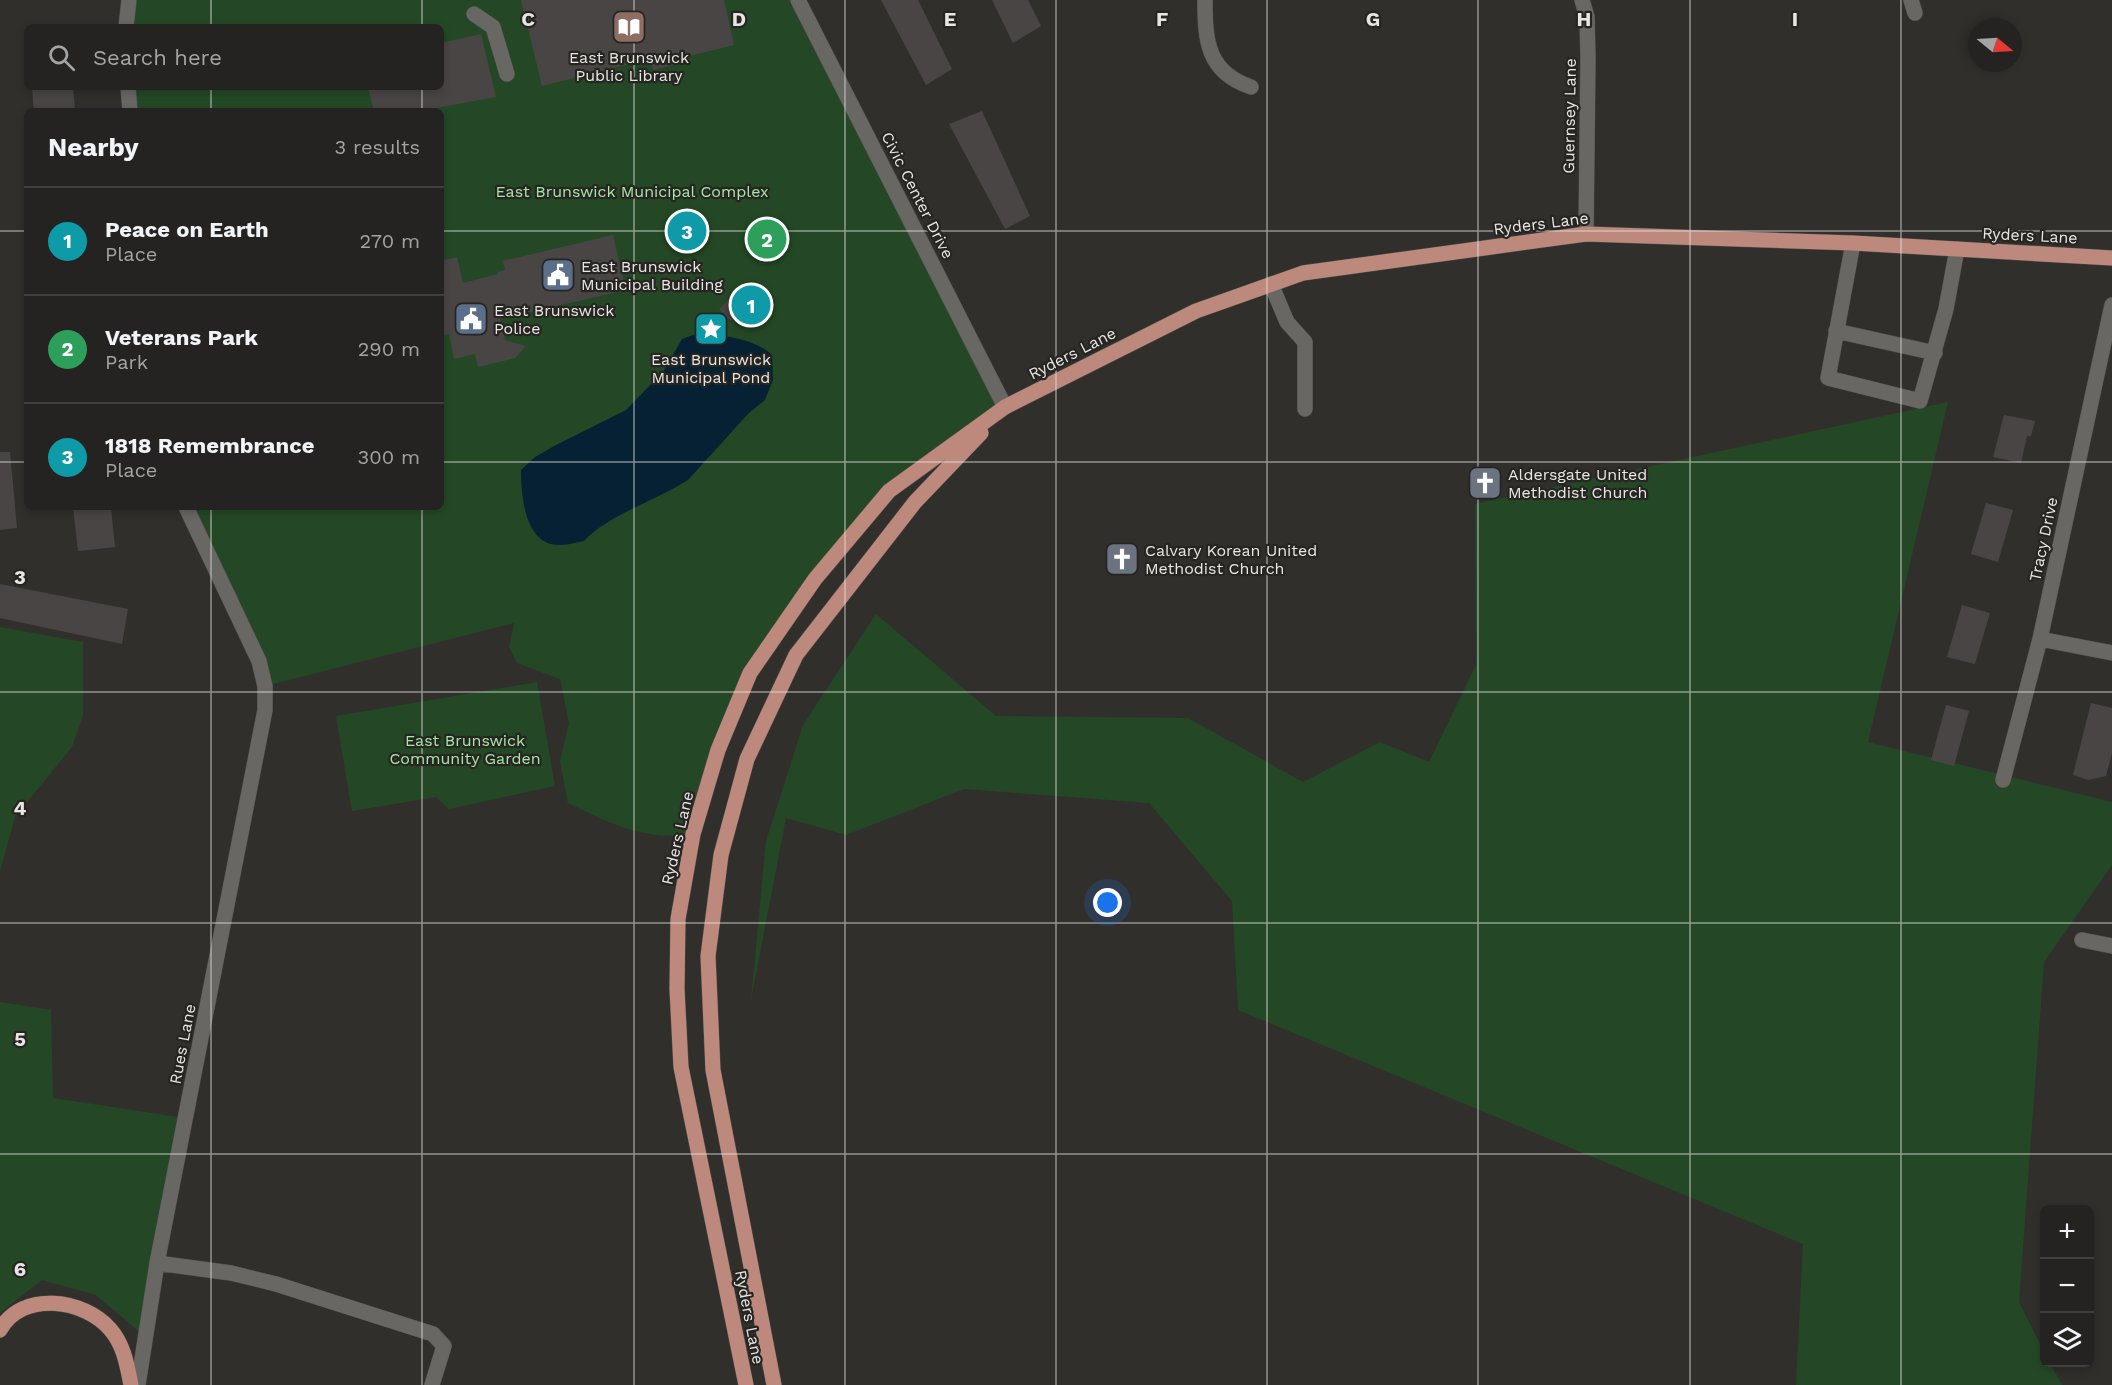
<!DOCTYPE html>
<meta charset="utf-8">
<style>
:root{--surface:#252321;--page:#312f2e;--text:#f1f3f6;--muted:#a3a4a5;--line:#42403f;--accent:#2563eb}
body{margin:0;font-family:"Work Sans",sans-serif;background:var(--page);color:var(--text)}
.controls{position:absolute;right:18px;bottom:18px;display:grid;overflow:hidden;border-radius:9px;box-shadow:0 3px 9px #0003}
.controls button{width:54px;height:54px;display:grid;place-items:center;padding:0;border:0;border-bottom:2px solid var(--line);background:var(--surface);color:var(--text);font:30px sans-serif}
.compass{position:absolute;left:1968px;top:18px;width:54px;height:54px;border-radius:50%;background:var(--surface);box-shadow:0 3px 9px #0003;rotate:108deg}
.you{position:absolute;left:1108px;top:903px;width:21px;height:21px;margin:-15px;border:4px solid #fff;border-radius:50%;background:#1a73e8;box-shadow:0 0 0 9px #1a73e833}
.badge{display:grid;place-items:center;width:39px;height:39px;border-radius:50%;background:var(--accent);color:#fff;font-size:20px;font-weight:700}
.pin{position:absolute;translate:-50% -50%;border:3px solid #fff;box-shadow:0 2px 6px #0006}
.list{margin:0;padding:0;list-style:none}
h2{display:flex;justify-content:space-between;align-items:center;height:78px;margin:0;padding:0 24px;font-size:26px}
h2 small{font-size:20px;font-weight:400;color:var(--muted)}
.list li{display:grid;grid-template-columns:39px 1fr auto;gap:18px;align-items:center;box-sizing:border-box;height:108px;padding:0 24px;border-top:2px solid var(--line)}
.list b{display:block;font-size:22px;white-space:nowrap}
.list p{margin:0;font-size:20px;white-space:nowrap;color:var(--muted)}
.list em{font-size:20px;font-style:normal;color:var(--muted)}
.icon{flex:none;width:33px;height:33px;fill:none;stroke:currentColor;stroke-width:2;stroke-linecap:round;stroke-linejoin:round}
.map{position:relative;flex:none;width:2112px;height:1385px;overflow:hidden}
.search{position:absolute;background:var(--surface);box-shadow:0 3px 9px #0003;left:24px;top:24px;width:420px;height:66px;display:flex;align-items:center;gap:15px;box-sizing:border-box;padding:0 21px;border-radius:9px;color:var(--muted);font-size:22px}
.panel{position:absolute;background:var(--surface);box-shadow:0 3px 9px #0003;left:24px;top:108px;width:420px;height:402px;border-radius:9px}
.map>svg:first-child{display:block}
.green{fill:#244825}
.water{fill:#072134}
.building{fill:#4a4545}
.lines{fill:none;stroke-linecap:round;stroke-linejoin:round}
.minor-casing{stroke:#4f4d4a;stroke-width:16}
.major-casing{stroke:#4f4d4a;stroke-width:16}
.minor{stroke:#696763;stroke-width:15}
.major{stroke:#bd897c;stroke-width:15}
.grid{fill:none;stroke:#e8e6e4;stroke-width:1.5;stroke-opacity:0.55}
.labels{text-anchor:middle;stroke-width:4.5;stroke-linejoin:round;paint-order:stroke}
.poi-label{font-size:16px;fill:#e8e6e4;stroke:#272522;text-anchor:start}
.street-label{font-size:16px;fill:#e8e6e4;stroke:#272522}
.park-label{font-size:16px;fill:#a6e7a6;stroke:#272522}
.grid-label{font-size:20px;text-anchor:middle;font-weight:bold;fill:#e8e6e4;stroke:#272522;stroke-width:4.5;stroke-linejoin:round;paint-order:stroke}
</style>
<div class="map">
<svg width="2112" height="1385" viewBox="0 0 2112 1385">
<rect width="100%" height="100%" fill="#312f2c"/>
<!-- green -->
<path class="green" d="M 129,0 L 798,0 L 1005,407 L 889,491 L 750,673 L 693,834 C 644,841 611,824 568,803 L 560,762 L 569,723 L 560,679 L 517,663 L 509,647 L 514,623 L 265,686 L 186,507 L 441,507 L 441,111 L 130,111 L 128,87 L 441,87 L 441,27 L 126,27 Z
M 1948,402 L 1868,742 L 2112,802 L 2112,865 L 2044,962 L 2019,1302 L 2044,1352 L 2044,1362 L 2050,1363 L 2062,1385 L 1796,1385 L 1803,1244 L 1238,1010 L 1232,901 L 1149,803 L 964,789 L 846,835 L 786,818 L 751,1000 L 766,841 L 803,725 L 876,614 L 996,716 L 1188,718 L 1303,782 L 1380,742 L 1429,762 L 1476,665 L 1475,504 Z
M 0,627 L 83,642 L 83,715 L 72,747 L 15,817 L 0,871 Z
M 537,682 L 555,786 L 449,809 L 436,797 L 352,811 L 336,716 Z
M 0,1002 L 51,1010 L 53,1098 L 185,1118 L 144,1336 L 96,1295 L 42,1280 L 0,1313 Z"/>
<!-- water -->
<path class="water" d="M 709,333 C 730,337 757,340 772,355 L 773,380 L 765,400 L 748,414 L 688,480 C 656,501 609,514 584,541 C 574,543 562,547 551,544 C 524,537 521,493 521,470 L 535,457 L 556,445 L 626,410 L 663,372 L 682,339 L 693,335 Z"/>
<!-- building -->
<path class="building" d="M 521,0 L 724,0 L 734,45 L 681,58 L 682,63 L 653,70 L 650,59 L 542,86 Z
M 881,0 L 918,0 L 952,69 L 926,85 Z
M 992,0 L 1028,0 L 1041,26 L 1013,43 Z
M 481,34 L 496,97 L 420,111 L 374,111 L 368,87 L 441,87 L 441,43 Z
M 32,87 L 73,87 L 75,111 L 34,111 Z
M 982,111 L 1030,216 L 1005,229 L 949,124 Z
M 613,235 L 626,290 L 500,319 L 505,340 L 526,346 L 515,358 L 478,367 L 475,354 L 454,359 L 449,334 L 441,336 L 441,261 L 457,257 L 463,283 L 498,274 L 498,272 L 505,270 L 503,261 Z
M 731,297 L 743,308 L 731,321 L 719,309 Z
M 2004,415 L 2035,421 L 2031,436 L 2027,436 L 2021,463 L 1993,457 Z
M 0,452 L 10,452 L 17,528 L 0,530 Z
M 1986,503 L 2013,510 L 1998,562 L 1971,554 Z
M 73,507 L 111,507 L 115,547 L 78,551 Z
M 0,584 L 128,609 L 122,644 L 0,618 Z
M 1962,605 L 1990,613 L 1975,664 L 1947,657 Z
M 2091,703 L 2112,708 L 2112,753 L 2106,776 L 2088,780 L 2073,775 Z
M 1946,705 L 1969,711 L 1954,766 L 1931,760 Z"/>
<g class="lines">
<defs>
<path id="minor" d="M 798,0 L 1005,407
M 1205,0 C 1205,41 1207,72 1251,87
M 1582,0 L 1587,17 L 1588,58 L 1586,234
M 1911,0 L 1915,13
M 474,14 L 493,27 L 507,74
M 126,27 L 129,0
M 128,87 L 130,111
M 1853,243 L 1828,378 L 1920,401 L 1946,309 L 1957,249
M 1271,284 L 1287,322 L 1305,342 L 1305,409
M 1836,331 L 1935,353
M 2040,639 L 2112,653
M 2003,780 L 2040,639 L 2112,305
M 2082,940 L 2112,946
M 157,1263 L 231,1273 L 276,1284 L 433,1334 L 444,1346 L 432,1385
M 138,1385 L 157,1263 L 265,710 L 265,686 L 259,661 L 186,507"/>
<path id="major" d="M 0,1330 C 22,1290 84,1299 110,1329 C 124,1345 127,1365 131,1385
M 746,1385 L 681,1067 L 677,989 L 678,919 L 693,834 L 718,750 L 750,673 L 815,579 L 889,491 L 1005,407 L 1196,311 L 1303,273 L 1586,234 L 1853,243 L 2112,258
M 774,1385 L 713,1070 L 708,956 L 721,855 L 747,759 L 796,655 L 915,502 L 981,433"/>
</defs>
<!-- minor casing -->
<use href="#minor" class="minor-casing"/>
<!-- major casing -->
<use href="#major" class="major-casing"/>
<!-- minor -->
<use href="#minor" class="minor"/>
<!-- major -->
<use href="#major" class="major"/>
</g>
<!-- grid -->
<path class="grid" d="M 211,0 L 211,27M 422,0 L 422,27M 634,0 L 634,1385M 845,0 L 845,1385M 1056,0 L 1056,1385M 1267,0 L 1267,1385M 1478,0 L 1478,1385M 1690,0 L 1690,1385M 1901,0 L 1901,1385M 211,87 L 211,111M 422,87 L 422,111M 0,231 L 27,231M 441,231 L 2112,231M 0,462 L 27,462M 441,462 L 2112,462M 211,507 L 211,1385M 422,507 L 422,1385M 0,692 L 2112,692M 0,923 L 2112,923M 0,1154 L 2112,1154"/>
<!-- icons -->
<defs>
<symbol id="library-square" viewBox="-11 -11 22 22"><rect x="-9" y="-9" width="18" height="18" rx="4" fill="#8d6e63" stroke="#272522"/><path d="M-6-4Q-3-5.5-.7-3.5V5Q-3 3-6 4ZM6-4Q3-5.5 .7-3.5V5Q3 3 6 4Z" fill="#fff"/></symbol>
<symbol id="civic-square" viewBox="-11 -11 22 22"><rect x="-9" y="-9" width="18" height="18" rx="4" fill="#5c6f8a" stroke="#272522"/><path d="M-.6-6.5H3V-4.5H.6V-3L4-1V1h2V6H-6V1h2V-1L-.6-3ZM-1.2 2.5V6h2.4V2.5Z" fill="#fff"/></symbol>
<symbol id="sight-square" viewBox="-11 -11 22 22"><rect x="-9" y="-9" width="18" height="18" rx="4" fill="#0f9aa8" stroke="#272522"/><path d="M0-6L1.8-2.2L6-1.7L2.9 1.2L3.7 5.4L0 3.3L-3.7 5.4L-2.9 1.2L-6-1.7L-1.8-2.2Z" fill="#fff"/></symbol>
<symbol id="church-square" viewBox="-11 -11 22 22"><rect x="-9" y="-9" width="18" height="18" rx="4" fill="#6b7280" stroke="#272522"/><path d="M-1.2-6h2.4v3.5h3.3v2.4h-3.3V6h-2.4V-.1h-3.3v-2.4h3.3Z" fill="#fff"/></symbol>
</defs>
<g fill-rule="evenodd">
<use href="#library-square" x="610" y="8" width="38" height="38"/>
<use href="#civic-square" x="539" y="256" width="38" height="38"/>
<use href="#civic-square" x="452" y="300" width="38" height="38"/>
<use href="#sight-square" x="692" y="310" width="38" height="38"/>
<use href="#church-square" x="1466" y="464" width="38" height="38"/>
<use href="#church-square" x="1103" y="540" width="38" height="38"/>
</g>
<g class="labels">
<!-- poi labels -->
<g class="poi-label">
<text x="629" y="63" text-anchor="middle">East Brunswick<tspan x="629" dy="18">Public Library</tspan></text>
<text x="581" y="272">East Brunswick<tspan x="581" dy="18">Municipal Building</tspan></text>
<text x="494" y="316">East Brunswick<tspan x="494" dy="18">Police</tspan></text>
<text x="711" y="365" text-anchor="middle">East Brunswick<tspan x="711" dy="18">Municipal Pond</tspan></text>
<text x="1508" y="480">Aldersgate United<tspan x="1508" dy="18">Methodist Church</tspan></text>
<text x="1145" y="556">Calvary Korean United<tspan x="1145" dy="18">Methodist Church</tspan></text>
</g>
<!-- street labels -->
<g class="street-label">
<text transform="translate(1569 116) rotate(-89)" y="6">Guernsey Lane</text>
<text transform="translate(918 195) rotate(63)" y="6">Civic Center Drive</text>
<text transform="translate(1541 223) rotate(-7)" y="6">Ryders Lane</text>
<text transform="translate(2030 235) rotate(3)" y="6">Ryders Lane</text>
<text transform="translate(1072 353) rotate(-27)" y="6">Ryders Lane</text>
<text transform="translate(2043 539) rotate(-78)" y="6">Tracy Drive</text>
<text transform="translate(677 838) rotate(-77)" y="6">Ryders Lane</text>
<text transform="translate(182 1044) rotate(-79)" y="6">Rues Lane</text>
<text transform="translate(750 1317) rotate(79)" y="6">Ryders Lane</text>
</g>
<!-- park labels -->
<g class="park-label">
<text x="632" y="197">East Brunswick Municipal Complex</text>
<text x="465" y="746">East Brunswick<tspan x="465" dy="18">Community Garden</tspan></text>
</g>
</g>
<g class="grid-label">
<text x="528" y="26">C</text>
<text x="739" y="26">D</text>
<text x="950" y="26">E</text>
<text x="1162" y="26">F</text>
<text x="1373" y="26">G</text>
<text x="1584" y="26">H</text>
<text x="1795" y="26">I</text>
<text x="20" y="584">3</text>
<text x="20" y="815">4</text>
<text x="20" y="1046">5</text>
<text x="20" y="1276">6</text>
</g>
</svg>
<div class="controls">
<button>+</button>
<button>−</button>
<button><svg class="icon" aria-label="layers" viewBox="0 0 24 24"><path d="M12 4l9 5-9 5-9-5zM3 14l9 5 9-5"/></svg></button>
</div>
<svg class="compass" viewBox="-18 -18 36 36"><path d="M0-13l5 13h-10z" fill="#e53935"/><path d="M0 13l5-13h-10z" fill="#a3a4a5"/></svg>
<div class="you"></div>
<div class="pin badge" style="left:751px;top:305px;background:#0f9aa8">1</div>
<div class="pin badge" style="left:767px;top:239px;background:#2e9e5b">2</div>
<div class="pin badge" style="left:687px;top:231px;background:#0f9aa8">3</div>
<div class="search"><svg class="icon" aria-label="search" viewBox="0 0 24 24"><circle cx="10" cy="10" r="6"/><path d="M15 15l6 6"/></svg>Search here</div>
<section class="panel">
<h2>Nearby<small>3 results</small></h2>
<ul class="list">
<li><span class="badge" style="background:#0f9aa8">1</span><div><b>Peace on Earth</b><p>Place</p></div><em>270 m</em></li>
<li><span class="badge" style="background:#2e9e5b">2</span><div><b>Veterans Park</b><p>Park</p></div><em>290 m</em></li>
<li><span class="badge" style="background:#0f9aa8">3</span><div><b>1818 Remembrance</b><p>Place</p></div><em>300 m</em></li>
</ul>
</section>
</div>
